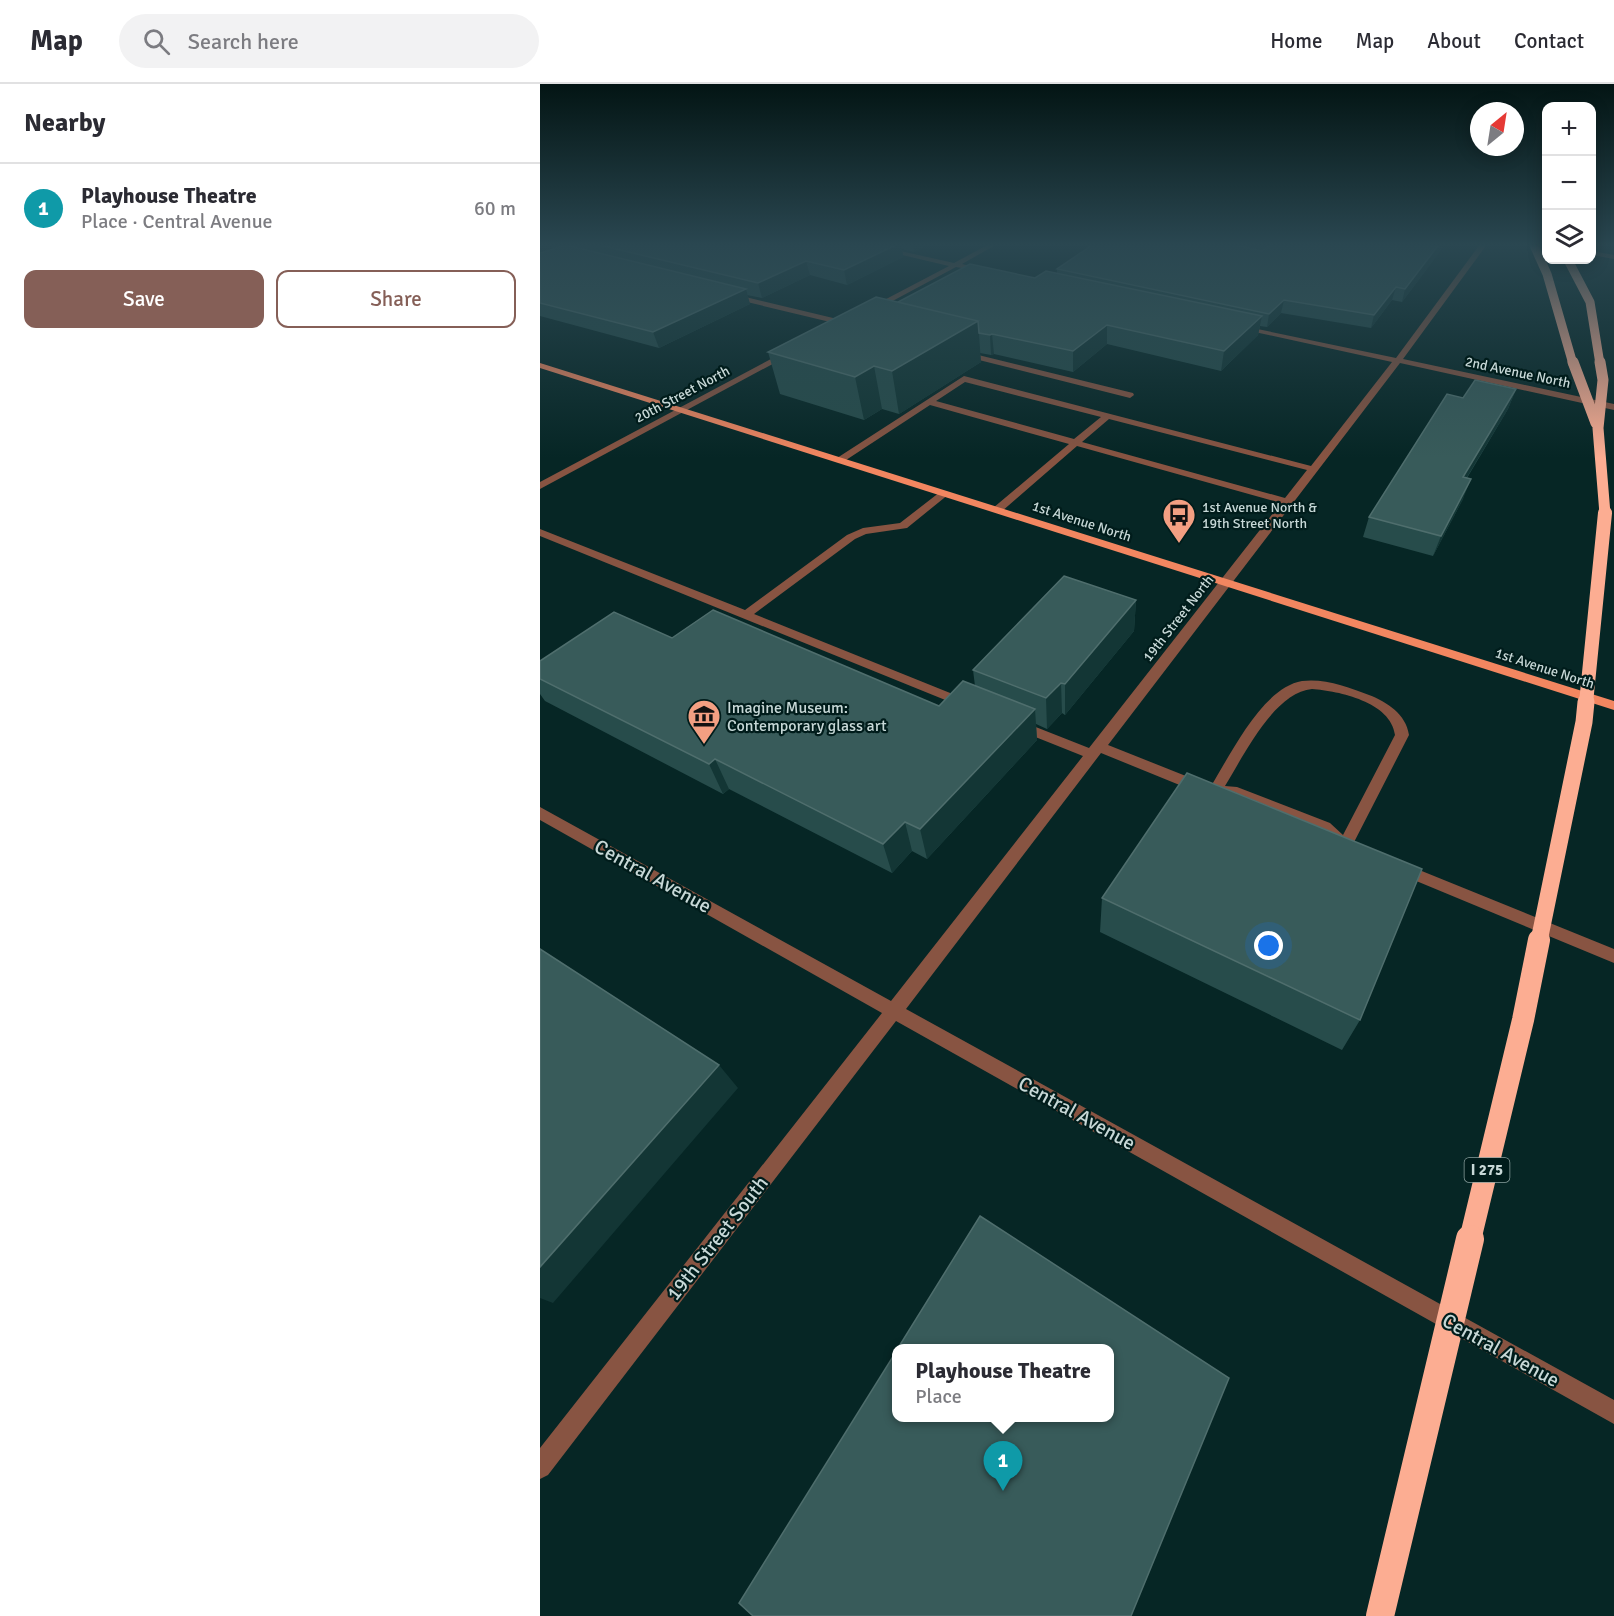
<!DOCTYPE html>
<meta charset="utf-8">
<style>
:root{--surface:#fff;--page:#f2f2f3;--text:#2b2b33;--muted:#7c7c81;--line:#e1e1e2;--accent:#855f57}
body{margin:0;font-family:Signika,sans-serif;background:var(--page);color:var(--text)}
.controls{position:absolute;right:18px;top:18px;display:grid;overflow:hidden;border-radius:12px;box-shadow:0 3px 15px #0003}
.controls button{width:54px;height:54px;display:grid;place-items:center;padding:0;border:0;border-bottom:2px solid var(--line);background:var(--surface);color:var(--text);font:30px sans-serif}
.compass{position:absolute;left:930px;top:18px;width:54px;height:54px;border-radius:50%;background:var(--surface);box-shadow:0 3px 15px #0003;rotate:30deg}
.you{position:absolute;left:729px;top:862px;width:21px;height:21px;margin:-15px;border:4px solid #fff;border-radius:50%;background:#1a73e8;box-shadow:0 0 0 9px #1a73e833}
.badge{display:grid;place-items:center;width:39px;height:39px;border-radius:50%;background:var(--accent);color:#fff;font-size:20px;font-weight:700}
.pin{position:absolute;translate:-50% -50px;filter:drop-shadow(0 2px 3px #0008)}
.pin::after{content:'';position:absolute;top:32px;width:21px;height:18px;background:inherit;clip-path:polygon(0 0,100% 0,50% 100%)}
.popup{position:absolute;left:352px;top:1260px;width:222px;height:78px;box-sizing:border-box;display:grid;place-content:center;border-radius:12px;background:var(--surface);filter:drop-shadow(0 2px 4px #0005);font-size:20px;white-space:nowrap;color:var(--muted)}
.popup b{font-size:22px;color:var(--text)}
.popup::after{content:'';position:absolute;left:50%;top:100%;margin-left:-12px;border:12px solid transparent;border-top-color:var(--surface)}
.list{margin:0;padding:0;list-style:none}
h2{display:flex;justify-content:space-between;align-items:center;height:78px;margin:0;padding:0 24px;font-size:26px}
h2 small{font-size:20px;font-weight:400;color:var(--muted)}
.list li{display:grid;grid-template-columns:39px 1fr auto;gap:18px;align-items:center;box-sizing:border-box;height:90px;padding:0 24px;border-top:2px solid var(--line)}
.list b{display:block;font-size:22px;white-space:nowrap}
.list p{margin:0;font-size:20px;white-space:nowrap;color:var(--muted)}
.list em{font-size:20px;font-style:normal;color:var(--muted)}
.actions{display:flex;gap:12px;padding:18px 24px}
.actions a{flex:1;padding:14px 0;border:2px solid var(--accent);border-radius:12px;text-align:center;font-size:21px;color:var(--accent)}
.actions .main{background:var(--accent);color:#fff}
.icon{flex:none;width:33px;height:33px;fill:none;stroke:currentColor;stroke-width:2;stroke-linecap:round;stroke-linejoin:round}
.map{position:relative;flex:none;width:1074px;height:1532px;overflow:hidden}
header{display:flex;align-items:center;gap:36px;box-sizing:border-box;height:84px;padding:0 30px;background:var(--surface);border-bottom:2px solid var(--line)}
header strong{font-size:28px}
nav{display:flex;gap:33px;margin-inline-start:auto;font-size:21px}
.search{width:420px;height:54px;background:var(--page);display:flex;align-items:center;gap:15px;box-sizing:border-box;padding:0 21px;border-radius:33px;color:var(--muted);font-size:22px}
main{display:flex}
aside{flex:1;background:var(--surface)}
.map>svg:first-child{display:block}
.lines{fill:none;stroke-linecap:round;stroke-linejoin:round}
.minor{fill:#885442;fill-rule:evenodd}
.major{fill:#f28660;fill-rule:evenodd}
.highway-bridge-far5{stroke:#fcad92;stroke-width:9}
.highway-bridge-far4{stroke:#fcad92;stroke-width:11}
.highway-bridge-far3{stroke:#fcad92;stroke-width:14}
.highway-bridge-far2{stroke:#fcad92;stroke-width:17}
.highway-bridge-far1{stroke:#fcad92;stroke-width:22}
.highway-bridge{stroke:#fcad92;stroke-width:28}
.wall{fill:#274c4b}
.shaded-wall{fill:#133635}
.building{fill:#385b5a;stroke:#4f6e6d;stroke-width:1.5}
.labels{text-anchor:middle;stroke-width:4.5;stroke-linejoin:round;paint-order:stroke}
.far-street-label{font-size:14px;fill:#c7d8d7;stroke:#001c1b}
.far-poi-label{font-size:14px;fill:#c7d8d7;stroke:#001c1b;text-anchor:start}
.shield{fill:#001c1b;stroke:#8ba09f;stroke-width:1.5}
.shield-label{font-size:15px;font-weight:bold;fill:#c7d8d7}
.poi-label{font-size:16px;fill:#c7d8d7;stroke:#001c1b;text-anchor:start}
.near-street-label{font-size:20px;fill:#c7d8d7;stroke:#001c1b}
</style>
<header>
<strong>Map</strong>
<div class="search"><svg class="icon" aria-label="search" viewBox="0 0 24 24"><circle cx="10" cy="10" r="6"/><path d="M15 15l6 6"/></svg>Search here</div>
<nav><a>Home</a><a>Map</a><a>About</a><a>Contact</a></nav>
</header>
<main>
<aside>
<h2>Nearby<small></small></h2>
<ul class="list">
<li><span class="badge" style="background:#0f9aa8">1</span><div><b>Playhouse Theatre</b><p>Place · Central Avenue</p></div><em>60 m</em></li>
</ul>
<div class="actions"><a class="main">Save</a><a>Share</a></div>
</aside>
<div class="map">
<svg width="1074" height="1532" viewBox="0 0 1074 1532">
<rect width="100%" height="100%" fill="#062625"/>
<g class="lines">
<!-- minor -->
<path class="minor" d="M 311,159 L 325,159 L 414,179 L 451,159 L 459,159 L 422,180 L 445,186 L 445,188 L 416,183 L 332,228 L 329,224 L 409,182 Z
M 941,159 L 948,159 L 863,275 L 1074,320 L 1074,326 L 860,279 L 568,661 L 671,702 C 691,670 722,604 762,597 C 784,594 809,603 829,611 C 847,618 866,630 869,651 L 810,766 L 800,766 L 780,747 L 691,712 L 669,713 L 561,669 L 366,925 L 1074,1316 L 1074,1340 L 356,937 L 8,1391 L 0,1395 L 0,1364 L 342,929 L 0,736 L 0,723 L 351,917 L 543,672 L 473,644 L 471,641 L 473,638 L 483,638 L 549,664 L 741,419 L 537,362 L 461,428 L 453,428 L 453,424 L 529,360 L 390,321 L 303,378 L 297,378 L 297,374 L 424,292 L 771,382 L 852,278 L 701,245 L 698,245 L 698,241 L 856,274 ZM 425,298 L 561,333 L 534,355 L 396,317 ZM 569,335 L 767,386 L 745,414 L 542,358 ZM 772,605 C 799,607 851,618 855,651 L 803,751 L 790,739 L 697,703 L 685,702 C 703,673 734,608 772,605 Z
M 987,159 L 1006,160 L 1006,164 Z
M 1052,167 L 1074,171 L 1074,175 L 1052,171 Z
M 189,209 L 314,239 L 315,241 L 311,243 L 186,213 Z
M 246,267 L 253,269 L 0,405 L 0,398 Z
M 422,267 L 593,309 L 594,311 L 590,314 L 419,271 L 418,269 Z
M 400,408 L 409,410 L 367,444 L 326,450 L 315,455 L 214,530 L 430,617 L 431,620 L 425,624 L 0,452 L 0,445 L 205,526 L 307,451 L 323,444 L 360,439 Z
M 862,779 L 1074,865 L 1074,879 L 857,789 L 854,785 L 857,781 Z"/>
<!-- major -->
<path class="major" d="M 0,279 L 1074,617 L 1074,626 L 0,284 Z"/>
<!-- highway-bridge-far5 -->
<path class="highway-bridge-far5" d="M 993,159 L 1007,190 L 1033,280
M 1028,176 L 1050,218 L 1060,280"/>
<!-- highway-bridge-far4 -->
<path class="highway-bridge-far4" d="M 1033,278 L 1056,339
M 1060,278 L 1063,296 L 1058,344 L 1065,430"/>
<!-- highway-bridge-far3 -->
<path class="highway-bridge-far3" d="M 1046,619 L 1065,429"/>
<!-- highway-bridge-far2 -->
<path class="highway-bridge-far2" d="M 999,857 L 1044,638 L 1046,618"/>
<!-- highway-bridge-far1 -->
<path class="highway-bridge-far1" d="M 930,1156 L 983,936 L 999,856"/>
<!-- highway-bridge -->
<path class="highway-bridge" d="M 840,1532 L 930,1155"/>
</g>
<!-- wall -->
<path class="wall" d="M 0,159 L 390,159 L 374,168 L 362,165 L 363,173 L 307,201 L 270,191 L 222,214 L 207,211 L 210,220 L 119,264 L 0,232 Z
M 555,159 L 903,159 L 901,166 L 862,218 L 852,216 L 831,244 L 741,229 L 727,243 L 720,242 L 718,251 L 681,287 L 567,260 L 533,288 L 454,270 L 451,271 L 440,269 L 441,278 L 359,330 L 342,325 L 324,336 L 240,310 L 228,268 L 358,218 L 495,194 L 517,189 L 517,185 Z
M 976,305 L 968,325 L 927,394 L 923,415 L 893,472 L 823,453 L 829,433 L 923,314 Z
M 596,516 L 594,547 L 525,631 L 522,629 L 507,645 L 496,640 L 497,656 L 387,775 L 372,767 L 352,789 L 189,705 L 183,710 L 5,617 L 0,610 L 0,577 L 399,622 L 435,602 L 433,586 Z
M 562,814 L 820,936 L 802,966 L 560,848 Z"/>
<!-- shaded-wall -->
<path class="shaded-wall" d="M 6,159 L 11,159 L 16,171 L 0,178 L 0,162 Z
M 361,159 L 363,173 L 307,201 L 304,186 Z
M 372,159 L 390,159 L 374,168 Z
M 900,159 L 903,159 L 901,166 L 862,218 L 865,205 Z
M 266,177 L 270,191 L 222,214 L 218,199 Z
M 856,203 L 852,216 L 831,244 L 834,231 Z
M 206,205 L 210,220 L 119,264 L 113,248 Z
M 744,216 L 741,229 L 727,243 L 729,230 Z
M 722,232 L 718,251 L 681,287 L 684,267 Z
M 438,237 L 441,278 L 359,330 L 352,287 Z
M 567,241 L 567,260 L 533,288 L 533,267 Z
M 452,250 L 454,270 L 451,271 L 450,251 Z
M 334,282 L 342,325 L 324,336 L 315,293 Z
M 976,305 L 968,325 L 915,413 L 923,393 Z
M 931,395 L 923,415 L 893,472 L 901,452 Z
M 596,516 L 594,547 L 525,631 L 525,600 Z
M 521,599 L 522,629 L 507,645 L 506,614 Z
M 495,625 L 497,656 L 387,775 L 380,745 Z
M 175,675 L 189,705 L 183,710 L 169,680 Z
M 365,738 L 372,767 L 352,789 L 343,760 Z
M 179,981 L 198,1004 L 13,1219 L 0,1214 L 0,1183 Z"/>
<!-- building -->
<path class="building" d="M 51,159 L 360,159 L 304,186 L 266,177 L 218,199 Z
M 555,159 L 687,159 L 722,167 L 728,163 L 726,160 L 721,159 L 900,159 L 865,205 L 856,203 L 834,231 L 744,216 L 729,230 L 517,185 Z
M 26,161 L 206,205 L 113,248 L 0,219 L 0,169 Z
M 430,180 L 495,194 L 506,187 L 722,232 L 684,267 L 567,241 L 533,267 L 452,250 L 450,251 L 439,249 L 438,237 L 358,218 Z
M 336,213 L 438,237 L 352,287 L 334,282 L 315,293 L 228,268 Z
M 935,296 L 976,305 L 923,393 L 931,395 L 901,452 L 829,433 L 907,310 L 923,314 Z
M 524,492 L 596,516 L 525,600 L 521,599 L 506,614 L 433,586 Z
M 173,526 L 399,622 L 423,597 L 495,625 L 380,745 L 365,738 L 343,760 L 175,675 L 169,680 L 0,595 L 0,577 L 74,528 L 132,554 Z
M 647,689 L 882,785 L 820,936 L 562,814 Z
M 0,865 L 179,981 L 0,1183 Z
M 440,1132 L 689,1294 L 591,1532 L 213,1532 L 199,1519 L 357,1266 L 357,1334 L 570,1334 L 570,1264 L 358,1264 Z"/>
<!-- sky -->
<linearGradient id="sky" x2="0" y2="1"><stop stop-color="#031514"/><stop offset="0.43" stop-color="#2a4751"/><stop offset="1" stop-color="#2a4751" stop-opacity="0"/></linearGradient>
<rect width="1074" height="374" fill="url(#sky)"/>
<!-- icons -->
<defs>
<symbol id="bus-pin" viewBox="-11 -11 22 30"><path d="M0 17L-7.5 6A9.5 9.5 0 1 1 7.5 6Z" fill="#f39f82" stroke="#001c1b"/><path d="M-5-6H5V4H4V6H2V4H-2V6H-4V4H-5ZM-3.5-4V0h7V-4ZM-3.5 1.2v1.5H-2V1.2ZM2 1.2v1.5H3.5V1.2Z" fill="#111"/></symbol>
<symbol id="museum-pin" viewBox="-11 -11 22 30"><path d="M0 17L-7.5 6A9.5 9.5 0 1 1 7.5 6Z" fill="#f39f82" stroke="#001c1b"/><path d="M0-6L6-3V-2H-6V-3ZM-5-1h2V3h-2ZM-1-1h2V3h-2ZM3-1h2V3H3ZM-6 4H6V6H-6Z" fill="#111"/></symbol>
</defs>
<g fill-rule="evenodd">
<use href="#bus-pin" x="620" y="412" width="38" height="52"/>
<use href="#museum-pin" x="145" y="613" width="38" height="52"/>
</g>
<g class="labels">
<!-- far-street labels -->
<g class="far-street-label">
<text transform="translate(978 288) rotate(12)" y="5">2nd Avenue North</text>
<text transform="translate(142 310) rotate(-28)" y="5">20th Street North</text>
<text transform="translate(542 437) rotate(18)" y="5">1st Avenue North</text>
<text transform="translate(638 534) rotate(-52)" y="5">19th Street North</text>
<text transform="translate(1005 584) rotate(18)" y="5">1st Avenue North</text>
</g>
<!-- far-poi labels -->
<g class="far-poi-label">
<text x="662" y="428">1st Avenue North &amp;<tspan x="662" dy="16">19th Street North</tspan></text>
</g>
<!-- shield labels -->
<rect class="shield" x="924.5" y="1074" width="45" height="24" rx="4.5"/>
<g class="shield-label">
<text x="947" y="1091">I 275</text>
</g>
<!-- poi labels -->
<g class="poi-label">
<text x="187" y="629">Imagine Museum:<tspan x="187" dy="18">Contemporary glass art</tspan></text>
</g>
<!-- near-street labels -->
<g class="near-street-label">
<text transform="translate(113 792) rotate(29)" y="7">Central Avenue</text>
<text transform="translate(537 1029) rotate(29)" y="7">Central Avenue</text>
<text transform="translate(177 1154) rotate(-52)" y="7">19th Street South</text>
<text transform="translate(961 1266) rotate(29)" y="7">Central Avenue</text>
</g>
</g>
</svg>
<div class="controls">
<button>+</button>
<button>−</button>
<button><svg class="icon" aria-label="layers" viewBox="0 0 24 24"><path d="M12 4l9 5-9 5-9-5zM3 14l9 5 9-5"/></svg></button>
</div>
<svg class="compass" viewBox="-18 -18 36 36"><path d="M0-13l5 13h-10z" fill="#e53935"/><path d="M0 13l5-13h-10z" fill="#7c7c81"/></svg>
<div class="you"></div>
<div class="pin badge" style="left:463px;top:1407px;background:#0f9aa8">1</div>
<div class="popup"><b>Playhouse Theatre</b>Place</div>
</div>
</main>
